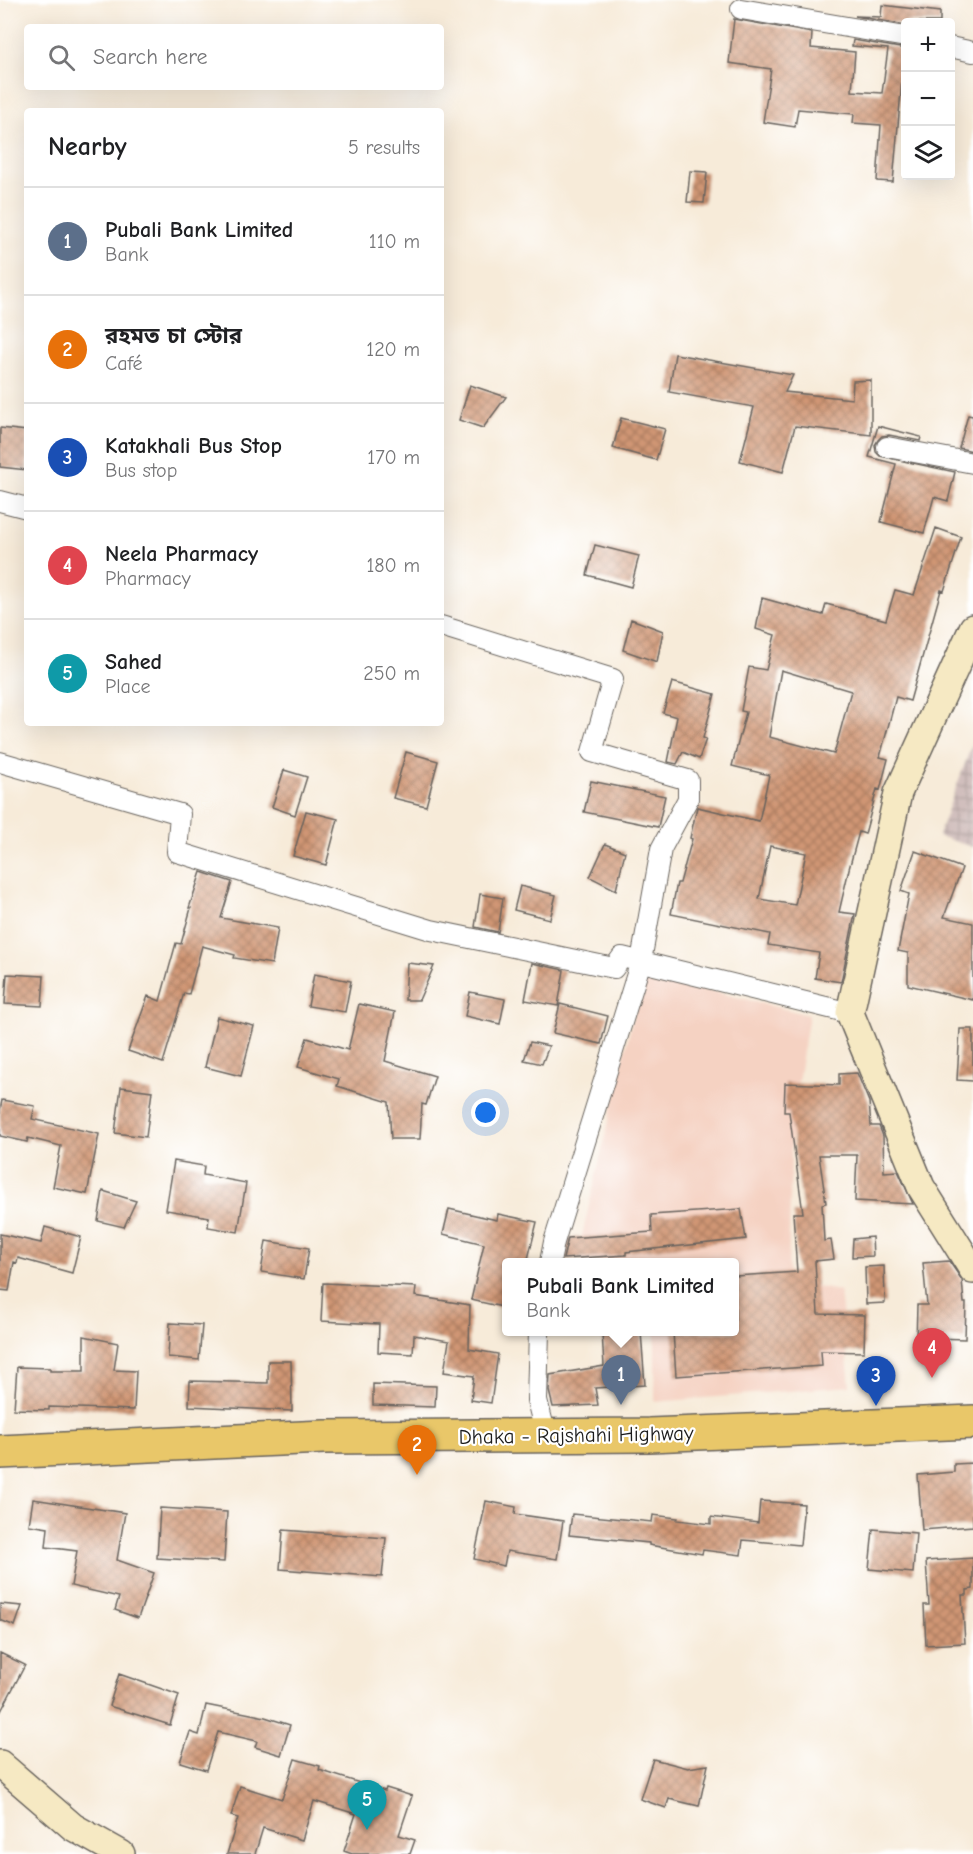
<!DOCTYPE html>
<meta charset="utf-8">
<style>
:root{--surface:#fff;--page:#f6f6f6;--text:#202124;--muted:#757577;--line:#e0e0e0;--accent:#d93025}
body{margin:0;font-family:"Comic Neue","Noto Sans Bengali",sans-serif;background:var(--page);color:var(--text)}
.controls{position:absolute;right:18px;top:18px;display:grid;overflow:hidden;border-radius:6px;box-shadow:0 6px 24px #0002}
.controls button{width:54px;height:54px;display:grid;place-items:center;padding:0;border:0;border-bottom:2px solid var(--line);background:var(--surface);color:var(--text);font:30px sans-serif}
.you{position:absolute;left:486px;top:1113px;width:21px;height:21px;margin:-15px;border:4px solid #fff;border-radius:50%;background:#1a73e8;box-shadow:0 0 0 9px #1a73e833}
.badge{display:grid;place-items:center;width:39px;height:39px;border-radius:50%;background:var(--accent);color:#fff;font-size:20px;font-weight:700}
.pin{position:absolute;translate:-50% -50px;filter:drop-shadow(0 2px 3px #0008)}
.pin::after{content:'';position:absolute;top:32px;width:21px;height:18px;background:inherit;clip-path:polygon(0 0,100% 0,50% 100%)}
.popup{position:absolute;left:502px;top:1258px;width:237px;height:78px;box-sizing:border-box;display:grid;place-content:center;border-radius:6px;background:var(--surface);filter:drop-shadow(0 2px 4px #0005);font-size:20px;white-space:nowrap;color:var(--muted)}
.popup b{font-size:22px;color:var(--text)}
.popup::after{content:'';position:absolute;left:50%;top:100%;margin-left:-12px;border:12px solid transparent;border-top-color:var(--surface)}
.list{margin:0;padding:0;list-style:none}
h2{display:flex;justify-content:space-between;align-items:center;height:78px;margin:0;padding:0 24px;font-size:26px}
h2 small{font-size:20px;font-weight:400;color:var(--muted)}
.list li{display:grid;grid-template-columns:39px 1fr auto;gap:18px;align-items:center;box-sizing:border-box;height:108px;padding:0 24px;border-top:2px solid var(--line)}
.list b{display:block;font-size:22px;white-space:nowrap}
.list p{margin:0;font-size:20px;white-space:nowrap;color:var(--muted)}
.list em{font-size:20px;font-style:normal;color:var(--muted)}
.icon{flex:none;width:33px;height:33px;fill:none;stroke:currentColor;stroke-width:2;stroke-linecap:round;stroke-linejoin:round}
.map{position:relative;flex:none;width:973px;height:1854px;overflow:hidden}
.search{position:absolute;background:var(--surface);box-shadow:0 6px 24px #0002;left:24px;top:24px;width:420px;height:66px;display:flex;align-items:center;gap:15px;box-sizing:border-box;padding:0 21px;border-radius:6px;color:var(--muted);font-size:22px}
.panel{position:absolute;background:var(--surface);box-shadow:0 6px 24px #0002;left:24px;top:108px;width:420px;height:618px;border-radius:6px}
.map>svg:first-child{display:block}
.built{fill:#f5d2c2}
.industrial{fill:url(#industrial-grid)}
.building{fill:url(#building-cross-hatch);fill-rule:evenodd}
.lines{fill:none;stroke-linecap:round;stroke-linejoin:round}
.street-casing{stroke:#69645e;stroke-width:22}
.secondary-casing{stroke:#69645e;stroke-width:30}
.highway-casing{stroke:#69645e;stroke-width:36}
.street{stroke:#fff;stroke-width:20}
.secondary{stroke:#f6e9c3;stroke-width:27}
.highway{stroke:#e9c769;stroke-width:33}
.labels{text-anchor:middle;stroke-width:4.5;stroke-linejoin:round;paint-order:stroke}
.street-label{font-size:21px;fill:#1c1c1c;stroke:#fff}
</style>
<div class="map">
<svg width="973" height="1854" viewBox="0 0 973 1854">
<defs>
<pattern id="industrial-grid" width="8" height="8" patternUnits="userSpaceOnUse" patternTransform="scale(1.5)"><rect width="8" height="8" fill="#d1bfbd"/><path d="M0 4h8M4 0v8" fill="none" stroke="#b3a4a2"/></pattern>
<pattern id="building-cross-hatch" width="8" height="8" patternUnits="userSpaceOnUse" patternTransform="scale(1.5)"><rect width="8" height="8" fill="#d09674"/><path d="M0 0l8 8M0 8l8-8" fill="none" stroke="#a87a5e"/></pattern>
</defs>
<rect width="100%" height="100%" fill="#fff"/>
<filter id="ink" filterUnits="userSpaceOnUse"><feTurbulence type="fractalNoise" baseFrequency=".0167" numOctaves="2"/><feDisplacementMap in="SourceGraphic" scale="12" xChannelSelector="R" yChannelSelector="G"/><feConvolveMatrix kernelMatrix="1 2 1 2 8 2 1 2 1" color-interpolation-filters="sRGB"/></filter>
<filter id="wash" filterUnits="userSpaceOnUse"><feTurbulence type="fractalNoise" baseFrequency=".008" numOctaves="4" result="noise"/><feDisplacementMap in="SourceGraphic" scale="24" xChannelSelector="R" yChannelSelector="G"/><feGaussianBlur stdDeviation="1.35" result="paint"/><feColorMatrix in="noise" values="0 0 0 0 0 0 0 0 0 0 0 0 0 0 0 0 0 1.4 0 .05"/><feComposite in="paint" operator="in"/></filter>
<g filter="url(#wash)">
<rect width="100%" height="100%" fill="#f7ebd9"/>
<!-- built -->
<path class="built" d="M 643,974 L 809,1015 L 792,1118 L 788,1282 L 840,1291 L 850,1386 L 655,1402 L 655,1332 L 735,1332 L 735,1262 L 586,1262 L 577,1257 Z"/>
<!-- industrial -->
<path class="industrial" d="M 973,742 L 973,847 L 938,836 Z"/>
<g id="blocks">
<!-- building -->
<path class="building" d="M 882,5 L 940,12 L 940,22 L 906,22 L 906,25 L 855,16 L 881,17 Z
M 734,19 L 812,33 L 811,48 L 855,52 L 852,91 L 882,93 L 888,49 L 852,46 L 853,40 L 906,49 L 906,69 L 903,69 L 893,182 L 877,181 L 881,125 L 853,123 L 854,114 L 798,109 L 795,127 L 763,122 L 771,69 L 729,63 Z
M 690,171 L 707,172 L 704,203 L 687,202 Z
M 675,354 L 793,375 L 785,392 L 852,399 L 853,381 L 871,380 L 871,435 L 795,426 L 783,472 L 740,461 L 754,407 L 669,392 Z
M 470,385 L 506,397 L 483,428 L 459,420 Z
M 968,415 L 973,416 L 973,451 L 959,448 Z
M 621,418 L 665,429 L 656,460 L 613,448 Z
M 878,426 L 921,437 L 920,441 L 889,435 L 882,436 L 878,440 L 875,445 L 876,452 L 880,456 L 955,472 L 948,501 L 934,497 L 924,533 L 881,522 L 896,464 L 869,457 Z
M 0,428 L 27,431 L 27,470 L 0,467 Z
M 936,528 L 961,537 L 944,591 L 941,590 L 910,701 L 896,697 L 880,757 L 888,759 L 880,790 L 877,789 L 865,834 L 859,832 L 849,869 L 839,912 L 855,914 L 841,982 L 815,978 L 819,953 L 768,945 L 770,934 L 671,914 L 677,883 L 680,883 L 692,839 L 690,838 L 697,807 L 759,821 L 769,775 L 732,766 L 746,712 L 741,711 L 749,667 L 766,670 L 775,635 L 756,629 L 762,598 L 823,615 L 826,604 L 886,620 L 895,590 L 914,595 ZM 781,670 L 851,691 L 834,754 L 769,737 ZM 770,846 L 806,853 L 795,905 L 759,899 Z
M 595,545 L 639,556 L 631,587 L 587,575 Z
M 631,619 L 663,631 L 657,662 L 623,650 Z
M 672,682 L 715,694 L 703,738 L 706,739 L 699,759 L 683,752 L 677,764 L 668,762 L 677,717 L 663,713 Z
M 406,752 L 438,761 L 426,806 L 393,798 Z
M 284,770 L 307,777 L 295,815 L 272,807 Z
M 591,781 L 665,796 L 658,827 L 584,812 Z
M 306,811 L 338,819 L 326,865 L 293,856 Z
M 605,844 L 625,852 L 616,890 L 590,877 Z
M 915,851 L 962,868 L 944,917 L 973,923 L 973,1000 L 908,985 L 908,953 L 898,951 L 909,894 L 901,891 Z
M 201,872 L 232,882 L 221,918 L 278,928 L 272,964 L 234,958 L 235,955 L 202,946 L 189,994 L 184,993 L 163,1063 L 128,1051 L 148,996 L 160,1001 L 176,943 L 181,944 L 191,908 L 189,908 Z
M 520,886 L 556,895 L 550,919 L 514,910 Z
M 480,894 L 503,898 L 498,932 L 475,927 Z
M 407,963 L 434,966 L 419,1000 L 405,1000 Z
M 532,963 L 564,970 L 558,1006 L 525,1000 Z
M 7,974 L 44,976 L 42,1006 L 5,1004 Z
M 314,974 L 351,981 L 345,1012 L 308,1006 Z
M 470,992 L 505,999 L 500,1024 L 465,1016 Z
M 359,1004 L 395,1012 L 385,1061 L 435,1076 L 426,1105 L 422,1104 L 420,1139 L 391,1139 L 389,1102 L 337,1086 L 339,1079 L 298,1067 L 307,1038 L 348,1050 Z
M 560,1004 L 608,1016 L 601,1044 L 553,1033 Z
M 217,1017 L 254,1026 L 241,1076 L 205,1067 Z
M 960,1029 L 973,1029 L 973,1081 L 957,1080 Z
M 530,1042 L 549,1046 L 542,1064 L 524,1060 Z
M 857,1073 L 869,1102 L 871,1126 L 879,1126 L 883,1136 L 884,1172 L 898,1171 L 913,1204 L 855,1201 L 857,1155 L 819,1155 L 826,1203 L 822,1204 L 824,1241 L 831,1240 L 834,1259 L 815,1261 L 818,1314 L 865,1315 L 864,1352 L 821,1351 L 822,1366 L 676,1376 L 673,1332 L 735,1332 L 735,1276 L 797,1272 L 793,1213 L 803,1213 L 789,1112 L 784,1112 L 785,1083 L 839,1085 L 839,1074 Z
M 121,1087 L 152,1091 L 146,1137 L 115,1133 Z
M 2,1100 L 35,1106 L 32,1119 L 99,1134 L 87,1194 L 53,1187 L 61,1146 L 28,1138 L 27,1142 L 0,1136 L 0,1110 Z
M 174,1161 L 204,1166 L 203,1175 L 246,1183 L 238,1232 L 208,1227 L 209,1217 L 166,1210 Z
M 103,1191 L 136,1201 L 124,1227 L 98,1221 Z
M 449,1209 L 497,1220 L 498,1214 L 537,1222 L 527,1263 L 507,1263 L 507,1308 L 471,1300 L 484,1244 L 443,1234 Z
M 741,1209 L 746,1239 L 626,1252 L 626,1255 L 563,1259 L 568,1238 L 652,1232 L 651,1215 Z
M 45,1227 L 81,1237 L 72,1273 L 18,1258 L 17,1263 L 14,1262 L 9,1291 L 0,1290 L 0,1234 L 41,1243 Z
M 872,1237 L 873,1256 L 852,1257 L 853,1239 Z
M 266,1241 L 309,1248 L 304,1279 L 261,1272 Z
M 949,1261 L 962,1280 L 964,1303 L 966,1303 L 965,1339 L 935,1338 L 935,1342 L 916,1342 L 917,1305 L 927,1305 L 923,1263 Z
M 884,1266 L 885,1303 L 866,1304 L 865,1267 Z
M 323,1283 L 416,1287 L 415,1296 L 470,1305 L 469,1349 L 498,1354 L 491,1403 L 471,1400 L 474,1376 L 444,1372 L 449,1341 L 414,1335 L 413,1354 L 378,1352 L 379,1324 L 321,1321 Z
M 170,1323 L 202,1325 L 199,1360 L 168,1357 Z
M 602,1332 L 641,1332 L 645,1385 L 595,1388 L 598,1405 L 553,1407 L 549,1391 L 550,1375 L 604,1366 Z
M 84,1336 L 118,1343 L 114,1370 L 136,1371 L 134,1410 L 49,1407 L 49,1410 L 14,1409 L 17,1367 L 50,1368 L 50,1371 L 84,1371 Z
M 268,1361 L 291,1361 L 292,1411 L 189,1406 L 190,1381 L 268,1383 Z
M 373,1384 L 436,1386 L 435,1407 L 373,1405 Z
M 973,1463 L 973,1526 L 922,1530 L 918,1475 L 954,1472 L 954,1464 Z
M 33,1499 L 125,1513 L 117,1560 L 154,1573 L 138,1618 L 115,1610 L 119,1597 L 71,1586 L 77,1551 L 46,1547 L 48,1528 L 29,1525 Z
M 486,1501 L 516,1507 L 515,1514 L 563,1521 L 557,1559 L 507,1551 L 504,1566 L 474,1559 Z
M 760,1501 L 804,1504 L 800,1545 L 743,1540 L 741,1555 L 703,1550 L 702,1554 L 649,1545 L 649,1543 L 569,1535 L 572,1514 L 652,1522 L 653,1515 L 678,1518 L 677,1520 L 711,1524 L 711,1517 L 758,1523 Z
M 160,1508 L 227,1512 L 224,1562 L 157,1558 Z
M 873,1529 L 916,1533 L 913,1573 L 869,1569 Z
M 283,1530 L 386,1538 L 382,1577 L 280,1569 Z
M 973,1558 L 973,1589 L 967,1590 L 967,1595 L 962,1595 L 965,1643 L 926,1645 L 924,1605 L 929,1605 L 926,1561 Z
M 0,1604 L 22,1606 L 15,1626 L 0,1620 Z
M 0,1653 L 25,1665 L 0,1713 Z
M 119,1674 L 179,1695 L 170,1725 L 109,1706 Z
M 206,1705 L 265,1717 L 290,1725 L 281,1755 L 255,1747 L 257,1741 L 218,1732 L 206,1770 L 180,1762 L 190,1732 L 199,1735 Z
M 295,1759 L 320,1766 L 319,1770 L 385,1791 L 386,1788 L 412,1796 L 399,1835 L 415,1840 L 410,1854 L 352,1854 L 344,1851 L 356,1814 L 314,1801 L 302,1840 L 263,1828 L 255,1854 L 227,1854 L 238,1818 L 231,1816 L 240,1786 L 282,1799 Z
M 653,1759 L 688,1768 L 708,1765 L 699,1806 L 669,1799 L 666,1808 L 640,1799 Z"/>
</g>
</g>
<g filter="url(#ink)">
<use href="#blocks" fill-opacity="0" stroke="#69645e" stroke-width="1.5"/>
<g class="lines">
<defs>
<path id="street" d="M 741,9 L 906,37
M 950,47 L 973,52
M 887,447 L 973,463
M 0,501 L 27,508
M 441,626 L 613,679 L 592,752 L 688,780 L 688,799 L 661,849 L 641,961 L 554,1242 L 550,1262
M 0,762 L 180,814 L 177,852 L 431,930 L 614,968 L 622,957 L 850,1013
M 539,1332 L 537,1400 L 546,1436"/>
<path id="secondary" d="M 973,628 L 898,793 L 850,1013 L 921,1187 L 973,1270
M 0,1764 L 73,1827 L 121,1854"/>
<path id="highway" d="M 0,1452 L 324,1437 L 649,1435 L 973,1422"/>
</defs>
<!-- street casing -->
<use href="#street" class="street-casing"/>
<!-- secondary casing -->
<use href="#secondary" class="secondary-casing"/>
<!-- highway casing -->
<use href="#highway" class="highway-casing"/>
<!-- street -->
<use href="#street" class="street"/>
<!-- secondary -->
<use href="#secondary" class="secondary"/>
<!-- highway -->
<use href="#highway" class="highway"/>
</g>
</g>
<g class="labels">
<!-- street labels -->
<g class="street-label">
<text transform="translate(576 1435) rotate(-1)" y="7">Dhaka - Rajshahi Highway</text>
</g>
</g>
</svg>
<div class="controls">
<button>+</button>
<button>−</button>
<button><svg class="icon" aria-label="layers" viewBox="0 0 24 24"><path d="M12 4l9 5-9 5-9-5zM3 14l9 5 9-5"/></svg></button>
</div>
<div class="you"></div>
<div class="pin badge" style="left:621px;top:1405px;background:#5c6f8a">1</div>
<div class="popup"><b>Pubali Bank Limited</b>Bank</div>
<div class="pin badge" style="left:417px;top:1475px;background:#e8710a">2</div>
<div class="pin badge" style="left:876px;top:1406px;background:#1a4fb4">3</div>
<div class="pin badge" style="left:932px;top:1378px;background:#e0444e">4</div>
<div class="pin badge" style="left:367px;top:1830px;background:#0f9aa8">5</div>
<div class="search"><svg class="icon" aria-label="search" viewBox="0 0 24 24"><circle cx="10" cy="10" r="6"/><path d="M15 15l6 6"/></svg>Search here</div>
<section class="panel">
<h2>Nearby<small>5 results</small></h2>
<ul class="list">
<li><span class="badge" style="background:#5c6f8a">1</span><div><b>Pubali Bank Limited</b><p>Bank</p></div><em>110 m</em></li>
<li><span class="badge" style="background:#e8710a">2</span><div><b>রহমত চা স্টোর</b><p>Café</p></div><em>120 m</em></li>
<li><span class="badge" style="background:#1a4fb4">3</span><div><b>Katakhali Bus Stop</b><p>Bus stop</p></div><em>170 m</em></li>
<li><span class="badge" style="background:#e0444e">4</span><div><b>Neela Pharmacy</b><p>Pharmacy</p></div><em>180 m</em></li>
<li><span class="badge" style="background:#0f9aa8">5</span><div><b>Sahed</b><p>Place</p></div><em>250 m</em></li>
</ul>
</section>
</div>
